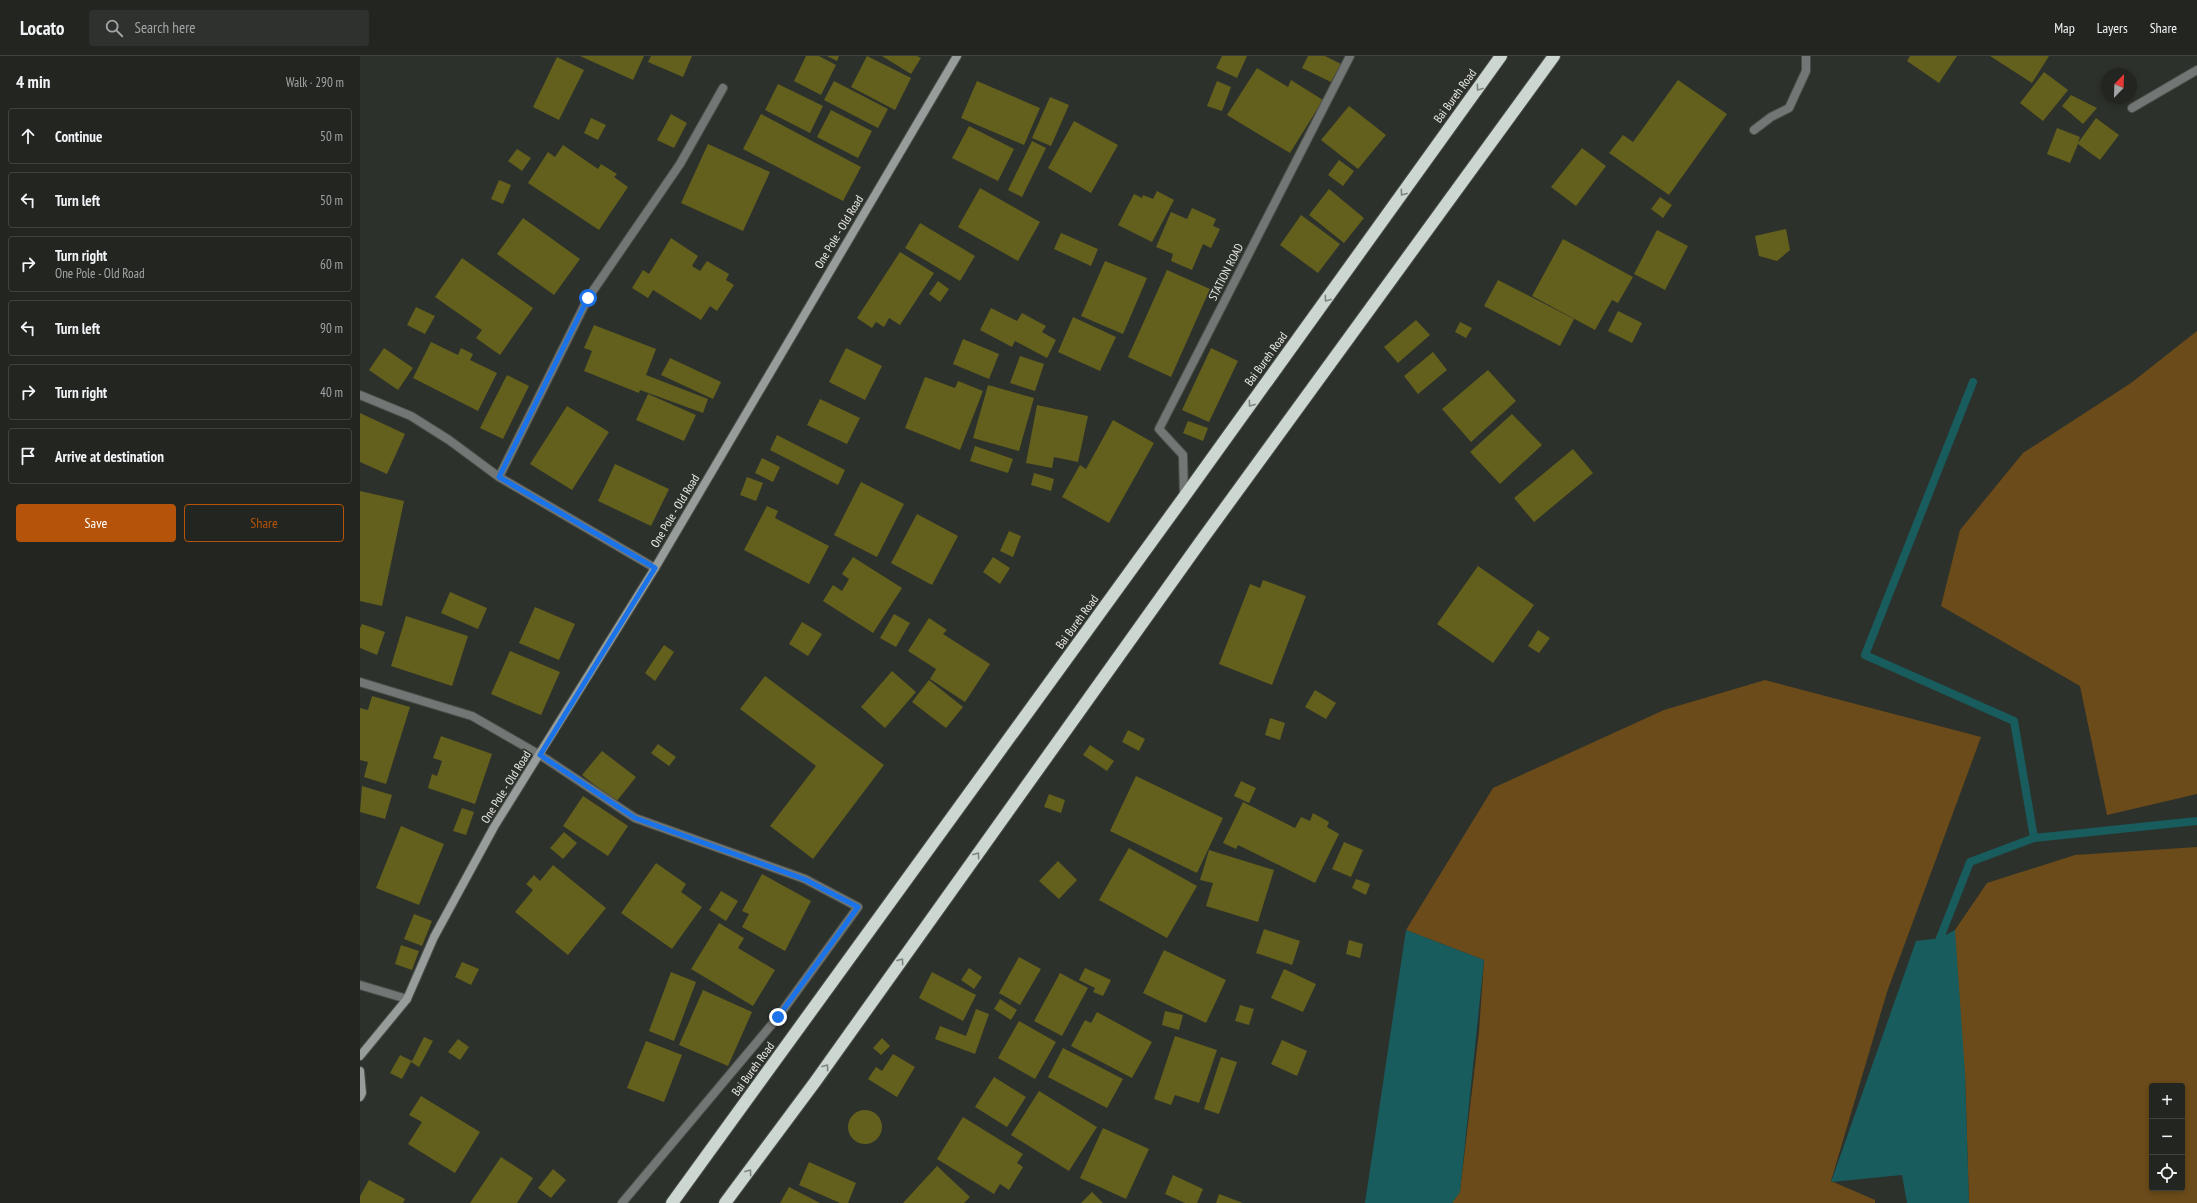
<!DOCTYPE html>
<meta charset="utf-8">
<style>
:root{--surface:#222520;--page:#2e312d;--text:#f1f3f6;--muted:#a2a5a5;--line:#3f423e;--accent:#b45309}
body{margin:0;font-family:"PT Sans Narrow",sans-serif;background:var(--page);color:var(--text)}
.controls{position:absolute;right:12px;bottom:12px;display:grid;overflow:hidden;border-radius:4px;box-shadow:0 2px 6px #0003}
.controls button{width:36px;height:36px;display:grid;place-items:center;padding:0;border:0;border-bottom:1px solid var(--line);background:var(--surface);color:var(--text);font:20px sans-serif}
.compass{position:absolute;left:1741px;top:12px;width:36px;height:36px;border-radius:50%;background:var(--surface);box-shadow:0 2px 6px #0003;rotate:23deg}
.stop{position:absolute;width:12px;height:12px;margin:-9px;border:3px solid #1a73e8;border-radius:50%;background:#fff}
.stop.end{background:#1a73e8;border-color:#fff;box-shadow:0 1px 4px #0008}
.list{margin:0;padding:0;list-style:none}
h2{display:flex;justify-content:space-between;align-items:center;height:52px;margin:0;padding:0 16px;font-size:17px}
h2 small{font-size:13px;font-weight:400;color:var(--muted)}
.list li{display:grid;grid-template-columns:26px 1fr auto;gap:12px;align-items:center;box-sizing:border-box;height:56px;margin:0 8px 8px;padding:0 8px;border:1px solid var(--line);border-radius:4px}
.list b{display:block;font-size:15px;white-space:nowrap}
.list p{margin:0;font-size:13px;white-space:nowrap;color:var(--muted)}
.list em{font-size:13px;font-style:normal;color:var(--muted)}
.actions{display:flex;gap:8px;padding:12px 16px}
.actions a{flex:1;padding:9px 0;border:1px solid var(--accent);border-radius:4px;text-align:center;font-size:14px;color:var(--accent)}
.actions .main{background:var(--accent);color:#fff}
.icon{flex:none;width:22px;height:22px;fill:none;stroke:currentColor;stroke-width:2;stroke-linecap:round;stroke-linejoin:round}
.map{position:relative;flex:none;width:1837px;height:1147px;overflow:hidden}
header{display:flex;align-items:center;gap:24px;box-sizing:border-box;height:56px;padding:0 20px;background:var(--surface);border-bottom:1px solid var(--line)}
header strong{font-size:19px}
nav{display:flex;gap:22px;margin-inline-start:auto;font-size:14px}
.search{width:280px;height:36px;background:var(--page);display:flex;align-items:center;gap:10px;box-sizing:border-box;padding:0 14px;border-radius:4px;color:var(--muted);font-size:15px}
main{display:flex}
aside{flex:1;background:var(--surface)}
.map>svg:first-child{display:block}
.green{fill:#6b4b19;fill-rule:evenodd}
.water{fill:#185c5d}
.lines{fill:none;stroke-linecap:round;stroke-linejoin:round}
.stream{stroke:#185c5d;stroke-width:8}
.building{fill:#635f1c}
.street-casing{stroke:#4b4f49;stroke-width:10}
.secondary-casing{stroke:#4b4f49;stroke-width:10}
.highway-casing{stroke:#4b4f49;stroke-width:14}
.street{stroke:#727674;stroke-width:8}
.secondary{stroke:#979d9a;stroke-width:8}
.highway{stroke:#cdd7d2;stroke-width:12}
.oneway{stroke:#7d847e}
.route{stroke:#1a73e8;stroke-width:5}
.labels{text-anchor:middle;stroke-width:3.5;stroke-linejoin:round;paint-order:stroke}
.street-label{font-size:12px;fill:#e9ece8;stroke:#2d312b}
</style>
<header>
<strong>Locato</strong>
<div class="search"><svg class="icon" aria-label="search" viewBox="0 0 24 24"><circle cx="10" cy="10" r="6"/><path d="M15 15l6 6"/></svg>Search here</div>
<nav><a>Map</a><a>Layers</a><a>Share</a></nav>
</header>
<main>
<aside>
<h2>4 min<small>Walk · 290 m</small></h2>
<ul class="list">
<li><svg class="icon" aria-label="ahead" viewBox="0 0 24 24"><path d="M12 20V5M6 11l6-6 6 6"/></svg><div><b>Continue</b></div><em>50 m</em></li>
<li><svg class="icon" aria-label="left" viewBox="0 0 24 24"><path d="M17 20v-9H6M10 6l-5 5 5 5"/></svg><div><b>Turn left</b></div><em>50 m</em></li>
<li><svg class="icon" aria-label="right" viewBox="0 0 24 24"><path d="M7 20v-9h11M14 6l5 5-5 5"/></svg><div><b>Turn right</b><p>One Pole - Old Road</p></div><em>60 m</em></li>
<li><svg class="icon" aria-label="left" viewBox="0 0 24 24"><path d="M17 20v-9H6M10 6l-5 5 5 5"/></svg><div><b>Turn left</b></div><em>90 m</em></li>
<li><svg class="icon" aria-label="right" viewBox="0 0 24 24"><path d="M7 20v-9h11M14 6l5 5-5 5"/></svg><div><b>Turn right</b></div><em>40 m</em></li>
<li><svg class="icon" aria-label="arrive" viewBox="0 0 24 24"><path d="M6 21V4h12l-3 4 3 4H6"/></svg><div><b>Arrive at destination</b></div></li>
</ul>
<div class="actions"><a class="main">Save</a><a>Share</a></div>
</aside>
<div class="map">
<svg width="1837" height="1147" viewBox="0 0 1837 1147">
<rect width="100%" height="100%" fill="#2d312b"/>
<!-- green -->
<path class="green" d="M 1837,275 L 1837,738 L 1747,759 L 1720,630 L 1581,550 L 1600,474 L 1663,397 L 1771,327 Z
M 1405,624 L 1621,681 L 1527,936 L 1471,1125 L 1515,1144 L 1515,1147 L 1092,1147 L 1100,1135 L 1119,976 L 1124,904 L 1046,874 L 1133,732 L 1304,654 Z
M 1837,791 L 1837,1147 L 1609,1147 L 1605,1017 L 1583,920 L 1595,874 L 1627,827 L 1715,799 ZM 1792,1030 L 1822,1030 L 1822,1132 L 1792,1132 Z"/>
<!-- water -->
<path class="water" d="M 1046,874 L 1124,904 L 1100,1136 L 1092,1147 L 1005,1147 Z
M 1595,874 L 1605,1017 L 1609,1147 L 1547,1147 L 1542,1119 L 1471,1126 L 1556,885 L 1580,882 Z"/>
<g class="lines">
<!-- stream -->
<path class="stream" d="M 1613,326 L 1505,599 L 1654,665 L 1674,782
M 1579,893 L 1580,882 L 1610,806 L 1674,782 L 1837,765"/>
</g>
<!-- building -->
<path class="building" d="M 220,0 L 284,0 L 273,24 Z
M 291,0 L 332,0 L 323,21 L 288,6 Z
M 446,0 L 459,0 L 476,9 L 461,39 L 434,25 Z
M 467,0 L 479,0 L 477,5 Z
M 507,0 L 551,22 L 535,54 L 491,31 Z
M 522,0 L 557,0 L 561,2 L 551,18 Z
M 862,0 L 887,0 L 877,22 L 856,12 Z
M 948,0 L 965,0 L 981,8 L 971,26 L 942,12 Z
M 1550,0 L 1597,0 L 1579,27 L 1547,5 Z
M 1630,0 L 1689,0 L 1672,27 Z
M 197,1 L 224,14 L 199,64 L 173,51 Z
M 897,12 L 928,31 L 931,24 L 963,44 L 930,97 L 867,59 Z
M 1684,16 L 1708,34 L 1683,65 L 1660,47 Z
M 1318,24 L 1367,58 L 1309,139 L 1249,97 L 1263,79 L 1273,86 Z
M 474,25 L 528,53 L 518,72 L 464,44 Z
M 617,25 L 680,52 L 664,89 L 601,62 Z
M 857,25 L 871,31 L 862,55 L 847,50 Z
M 418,28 L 463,50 L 450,77 L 405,54 Z
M 1711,39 L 1737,52 L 1723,68 L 1702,50 Z
M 690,41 L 709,49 L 691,90 L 672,82 Z
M 989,50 L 1026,79 L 998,113 L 961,84 Z
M 471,54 L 512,75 L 498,102 L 457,81 Z
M 311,58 L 327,67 L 314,92 L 297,84 Z
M 401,58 L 501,111 L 483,145 L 383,93 Z
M 231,62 L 246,69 L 238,84 L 224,77 Z
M 1736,62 L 1759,79 L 1740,104 L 1718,88 L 1710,107 L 1687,98 L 1697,72 L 1720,81 L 1718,87 Z
M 714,65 L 758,89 L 731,137 L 688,112 Z
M 609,70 L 654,93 L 638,125 L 592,102 Z
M 672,85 L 686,92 L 662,141 L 648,134 Z
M 348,88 L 410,116 L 383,175 L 321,147 Z
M 203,89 L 238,113 L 241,108 L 257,118 L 254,121 L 268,131 L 239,174 L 168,127 L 188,96 L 195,101 Z
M 1222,92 L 1246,110 L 1216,150 L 1191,131 Z
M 157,93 L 171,102 L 162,115 L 148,105 Z
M 979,104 L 994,115 L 983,130 L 968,119 Z
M 139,124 L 151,129 L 143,148 L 131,143 Z
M 620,132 L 680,166 L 658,205 L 598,171 Z
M 969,133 L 1004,162 L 984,187 L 949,159 Z
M 797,135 L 814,144 L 792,186 L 758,169 L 774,138 L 782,142 L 783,139 L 793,143 Z
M 1300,141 L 1312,149 L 1303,162 L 1291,153 Z
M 832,152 L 856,163 L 853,170 L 860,173 L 851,192 L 843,188 L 832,214 L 811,205 L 813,198 L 796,191 L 811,156 L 827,163 Z
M 941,159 L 980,188 L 958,217 L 920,189 Z
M 163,162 L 220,203 L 194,239 L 137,198 Z
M 560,167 L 615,200 L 600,225 L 545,192 Z
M 1426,173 L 1430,194 L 1417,205 L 1399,200 L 1395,180 Z
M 1297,174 L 1328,190 L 1305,234 L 1274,218 Z
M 701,177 L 738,193 L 731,210 L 694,193 Z
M 311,182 L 338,200 L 332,210 L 340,215 L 347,205 L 369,218 L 366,224 L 374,229 L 357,255 L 350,250 L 341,264 L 293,234 L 288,242 L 272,232 L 283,214 L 289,218 Z
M 1203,183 L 1273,221 L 1258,247 L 1252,244 L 1235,274 L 1172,240 Z
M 540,196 L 574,217 L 540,269 L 529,262 L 524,271 L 516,266 L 512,272 L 497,262 Z
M 102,202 L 173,252 L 140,299 L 116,282 L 122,274 L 75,241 Z
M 745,205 L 787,222 L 763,278 L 721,260 Z
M 807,214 L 850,233 L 811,321 L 768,301 Z
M 1138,224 L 1214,263 L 1200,290 L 1124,250 Z
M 578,225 L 589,233 L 580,246 L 569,238 Z
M 56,251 L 75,260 L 65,278 L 47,269 Z
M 631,252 L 657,265 L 662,257 L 686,270 L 682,276 L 696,284 L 687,302 L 655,285 L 652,291 L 620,274 Z
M 1258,255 L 1282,267 L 1272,287 L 1248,275 Z
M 713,261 L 756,281 L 740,315 L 698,296 Z
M 1056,264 L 1070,279 L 1038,307 L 1024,291 Z
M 1100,266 L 1112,272 L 1106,282 L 1095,276 Z
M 234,269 L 296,293 L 286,319 L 348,343 L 343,357 L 280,334 L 279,337 L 224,315 L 232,295 L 224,292 Z
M 603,283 L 639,298 L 629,323 L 593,308 Z
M 71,286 L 98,299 L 101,292 L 113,298 L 110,304 L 137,317 L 118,355 L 53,322 Z
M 24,292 L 53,312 L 38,334 L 9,314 Z
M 486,292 L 522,310 L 505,344 L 469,326 Z
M 851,292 L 878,305 L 849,366 L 822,354 Z
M 1073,296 L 1087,314 L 1058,338 L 1044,320 Z
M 660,300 L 684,308 L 675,335 L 650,327 Z
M 310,302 L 361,326 L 353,343 L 301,319 Z
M 1128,314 L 1156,345 L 1111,386 L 1082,353 Z
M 147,319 L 169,330 L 143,383 L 120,372 Z
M 565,321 L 595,332 L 598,325 L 623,335 L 600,394 L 545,372 Z
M 628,329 L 674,342 L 659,395 L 613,382 Z
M 288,338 L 336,359 L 324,385 L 276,364 Z
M 460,343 L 500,362 L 487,388 L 447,369 Z
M 677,349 L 728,360 L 718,406 L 694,401 L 692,412 L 666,407 Z
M 207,350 L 249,376 L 212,434 L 170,408 Z
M 0,357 L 45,378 L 27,418 L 0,406 Z
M 1152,358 L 1182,389 L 1140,428 L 1110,396 Z
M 753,364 L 794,387 L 749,467 L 702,441 L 720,409 L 726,413 Z
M 828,365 L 848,372 L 843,385 L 823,377 Z
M 417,379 L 485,414 L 478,429 L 410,394 Z
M 615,390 L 653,403 L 648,417 L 610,405 Z
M 1213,393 L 1233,417 L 1174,466 L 1154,442 Z
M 402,402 L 420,411 L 413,426 L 395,417 Z
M 255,408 L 309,433 L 291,470 L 238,445 Z
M 674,417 L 694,423 L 691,435 L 671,429 Z
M 387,421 L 403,427 L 396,445 L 380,439 Z
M 501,426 L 544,448 L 517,501 L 474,479 Z
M 0,435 L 44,445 L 22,550 L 0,545 Z
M 407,450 L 418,455 L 415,462 L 469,490 L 449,528 L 384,494 Z
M 557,458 L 598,480 L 572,529 L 531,507 Z
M 649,475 L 661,480 L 653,501 L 640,495 Z
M 493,501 L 542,532 L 513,577 L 463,545 L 473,529 L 482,535 L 489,523 L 482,518 Z
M 633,501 L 650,512 L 640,528 L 623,516 Z
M 1118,510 L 1174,549 L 1133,607 L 1077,568 Z
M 903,524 L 946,540 L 912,629 L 859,608 L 890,528 L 900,532 Z
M 90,536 L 127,552 L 118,573 L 81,557 Z
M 175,551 L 215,568 L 199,604 L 159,587 Z
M 534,558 L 550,567 L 536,591 L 520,582 Z
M 46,560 L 108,580 L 92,630 L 31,610 Z
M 569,562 L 587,574 L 583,578 L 630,608 L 605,646 L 570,623 L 576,613 L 548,595 Z
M 442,566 L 462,578 L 448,600 L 429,588 Z
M 2,568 L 25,576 L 17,599 L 0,592 L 0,572 Z
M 1178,574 L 1190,582 L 1179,597 L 1168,590 Z
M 304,589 L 314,596 L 295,625 L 285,617 Z
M 150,595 L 200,616 L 181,659 L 131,638 Z
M 532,615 L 556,636 L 525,672 L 501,651 Z
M 405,620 L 524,709 L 453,803 L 410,770 L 456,710 L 380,653 Z
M 569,624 L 603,651 L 586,672 L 552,646 Z
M 955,634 L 976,647 L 966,663 L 945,651 Z
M 12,640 L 50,651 L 26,728 L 4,721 L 8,706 L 0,704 L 0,652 L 8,654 Z
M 910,662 L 925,667 L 920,684 L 905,679 Z
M 768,674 L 785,683 L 779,695 L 762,686 Z
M 81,680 L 132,698 L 115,748 L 68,732 L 72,718 L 77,720 L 82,705 L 73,702 Z
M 298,688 L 316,701 L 309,710 L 291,697 Z
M 730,689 L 754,705 L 747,715 L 723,699 Z
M 242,695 L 276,721 L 256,746 L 222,719 Z
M 776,720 L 863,762 L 837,817 L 750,775 Z
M 881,725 L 896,732 L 889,747 L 874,740 Z
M 2,730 L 32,739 L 25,763 L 0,756 Z
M 689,738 L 705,744 L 701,757 L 684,751 Z
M 223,740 L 268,770 L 248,800 L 203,770 Z
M 883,746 L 935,772 L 941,761 L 950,765 L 953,757 L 969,766 L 967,771 L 979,778 L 955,827 L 878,789 L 876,793 L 863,787 Z
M 102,752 L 114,756 L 106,779 L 93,775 Z
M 41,770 L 84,788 L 59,849 L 16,832 Z
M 204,776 L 217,787 L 203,803 L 190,792 Z
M 984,786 L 1003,794 L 991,821 L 972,813 Z
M 769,792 L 837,830 L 807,882 L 739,844 Z
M 849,794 L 914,814 L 898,866 L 846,850 L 853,827 L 840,824 Z
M 698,805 L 717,824 L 699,843 L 679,825 Z
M 296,807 L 326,828 L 321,836 L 342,851 L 312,893 L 261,857 Z
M 193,809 L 246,852 L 208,899 L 155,856 L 173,834 L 166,828 L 174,819 L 180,825 Z
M 402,818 L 451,845 L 425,895 L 382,871 L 389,858 L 382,855 Z
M 996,823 L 1010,828 L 1006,839 L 992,832 Z
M 361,835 L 378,845 L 366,865 L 349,854 Z
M 54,858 L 72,865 L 62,890 L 44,883 Z
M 359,867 L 384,882 L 378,892 L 415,914 L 393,950 L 331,913 Z
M 904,873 L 940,885 L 932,909 L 896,897 Z
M 989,884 L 1003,888 L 1000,902 L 986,898 Z
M 41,889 L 59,895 L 52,914 L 35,908 Z
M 804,894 L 866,924 L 846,967 L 783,937 Z
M 659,901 L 681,913 L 660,949 L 639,937 Z
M 102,906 L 119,913 L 111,929 L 95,921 Z
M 609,912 L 622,921 L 614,933 L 601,924 Z
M 725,912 L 751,924 L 743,940 L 733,936 L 735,932 L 719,924 Z
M 924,913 L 956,928 L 943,956 L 911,942 Z
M 311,916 L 336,926 L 314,985 L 289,975 Z
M 572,916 L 616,939 L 603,965 L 559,942 Z
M 700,917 L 728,932 L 702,980 L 674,965 Z
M 343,934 L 392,956 L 368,1010 L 319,989 Z
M 640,943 L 657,954 L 651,964 L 634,953 Z
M 880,949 L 894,953 L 889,969 L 875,965 Z
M 616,953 L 629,958 L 615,998 L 575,983 L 580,970 L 606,980 Z
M 805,955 L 823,959 L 819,974 L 802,969 Z
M 737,956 L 792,986 L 772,1022 L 711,990 L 725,964 L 731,967 Z
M 659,965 L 696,986 L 675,1023 L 638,1002 Z
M 815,980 L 857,994 L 839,1047 L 815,1039 L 811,1049 L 794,1043 Z
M 64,981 L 73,985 L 59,1011 L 51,1006 L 42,1023 L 30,1017 L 40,999 L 52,1005 Z
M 522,982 L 530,990 L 521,999 L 513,992 Z
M 98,983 L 109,991 L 100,1004 L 88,996 Z
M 922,984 L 947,995 L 937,1020 L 911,1008 Z
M 286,985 L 322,999 L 304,1046 L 267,1032 Z
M 703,992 L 763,1023 L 747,1052 L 688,1021 Z
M 533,998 L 555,1011 L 537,1041 L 508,1023 L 516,1011 L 522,1015 Z
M 861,1001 L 877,1006 L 859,1058 L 844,1053 Z
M 634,1021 L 666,1041 L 647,1071 L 615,1051 Z
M 679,1035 L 737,1071 L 709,1115 L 651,1079 Z
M 61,1040 L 120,1076 L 95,1117 L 48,1088 L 62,1066 L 49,1059 Z
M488 1071a17 17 0 1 1 34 0a17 17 0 1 1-34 0Z
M 603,1061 L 663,1098 L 657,1107 L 663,1111 L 649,1134 L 640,1128 L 634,1138 L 577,1103 Z
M 743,1072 L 789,1093 L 766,1143 L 720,1122 Z
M 141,1101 L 173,1122 L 157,1147 L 110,1147 Z
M 449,1106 L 496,1127 L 488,1147 L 480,1147 L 439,1129 Z
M 577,1110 L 610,1141 L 604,1147 L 543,1147 Z
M 193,1113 L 206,1124 L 191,1142 L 178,1132 Z
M 813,1119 L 843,1133 L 837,1147 L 825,1147 L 805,1138 Z
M 9,1124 L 45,1143 L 43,1147 L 0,1147 L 0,1140 Z
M 429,1131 L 460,1147 L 420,1147 Z
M 732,1136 L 743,1147 L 721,1147 Z
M 859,1138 L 883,1147 L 856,1147 Z"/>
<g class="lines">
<defs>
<path id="street" d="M 1772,52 L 1837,14
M 1394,74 L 1411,61 L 1429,52 L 1446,15 L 1446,0
M 0,339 L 51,360 L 89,384 L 139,421 L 295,512
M 139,421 L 228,242 L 320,108 L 363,32
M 824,440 L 823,399 L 799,373 L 990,0
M 0,626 L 112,660 L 180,699 L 275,762 L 445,823 L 498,851 L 418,961 L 262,1147
M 0,929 L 47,943"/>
<path id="secondary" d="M 0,1000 L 47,943 L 74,881 L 134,771 L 295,512 L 597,0
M 0,1015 L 2,1037 L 0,1041"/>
<path id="highway" d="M 312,1147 L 824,441 L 1141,0
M 365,1147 L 455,1026 L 841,485 L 1194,0"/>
</defs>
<!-- street casing -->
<use href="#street" class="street-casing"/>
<!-- secondary casing -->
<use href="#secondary" class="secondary-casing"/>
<!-- highway casing -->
<use href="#highway" class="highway-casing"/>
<!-- street -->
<use href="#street" class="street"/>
<!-- secondary -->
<use href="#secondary" class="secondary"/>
<!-- highway -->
<use href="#highway" class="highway"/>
</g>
<!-- one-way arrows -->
<defs><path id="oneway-chevron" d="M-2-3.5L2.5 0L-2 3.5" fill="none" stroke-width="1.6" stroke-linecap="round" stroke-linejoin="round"/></defs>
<g class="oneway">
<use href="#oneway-chevron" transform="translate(1119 32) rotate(126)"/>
<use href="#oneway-chevron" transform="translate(1043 137) rotate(126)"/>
<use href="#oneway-chevron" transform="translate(967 243) rotate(126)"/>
<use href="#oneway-chevron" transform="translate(891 348) rotate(126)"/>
<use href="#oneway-chevron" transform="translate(617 799) rotate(-54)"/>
<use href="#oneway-chevron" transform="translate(541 905) rotate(-54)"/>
<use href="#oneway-chevron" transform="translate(466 1011) rotate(-54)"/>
<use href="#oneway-chevron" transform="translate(389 1116) rotate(-54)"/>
</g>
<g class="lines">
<!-- route -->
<path class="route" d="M 228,242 L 139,421 L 295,512 L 180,699 L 275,762 L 444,823 L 498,851 L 418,961"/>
</g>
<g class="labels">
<!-- street labels -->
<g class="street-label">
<text transform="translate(1095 40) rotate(-54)" y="4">Bai Bureh Road</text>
<text transform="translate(479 176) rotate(-59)" y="4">One Pole - Old Road</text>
<text transform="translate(866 216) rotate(-63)" y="4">STATION ROAD</text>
<text transform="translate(906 303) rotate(-54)" y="4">Bai Bureh Road</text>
<text transform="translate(315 455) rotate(-59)" y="4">One Pole - Old Road</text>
<text transform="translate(717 566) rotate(-54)" y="4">Bai Bureh Road</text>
<text transform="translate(146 731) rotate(-58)" y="4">One Pole - Old Road</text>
<text transform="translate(393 1013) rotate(-54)" y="4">Bai Bureh Road</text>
</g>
</g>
</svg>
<div class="controls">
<button>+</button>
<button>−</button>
<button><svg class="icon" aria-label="locate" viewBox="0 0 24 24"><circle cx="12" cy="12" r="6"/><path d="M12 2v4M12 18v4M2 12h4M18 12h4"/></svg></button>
</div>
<svg class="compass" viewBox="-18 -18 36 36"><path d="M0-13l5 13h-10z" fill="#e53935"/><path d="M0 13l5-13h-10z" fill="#a2a5a5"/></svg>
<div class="stop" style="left:228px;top:242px"></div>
<div class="stop end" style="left:418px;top:961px"></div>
</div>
</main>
